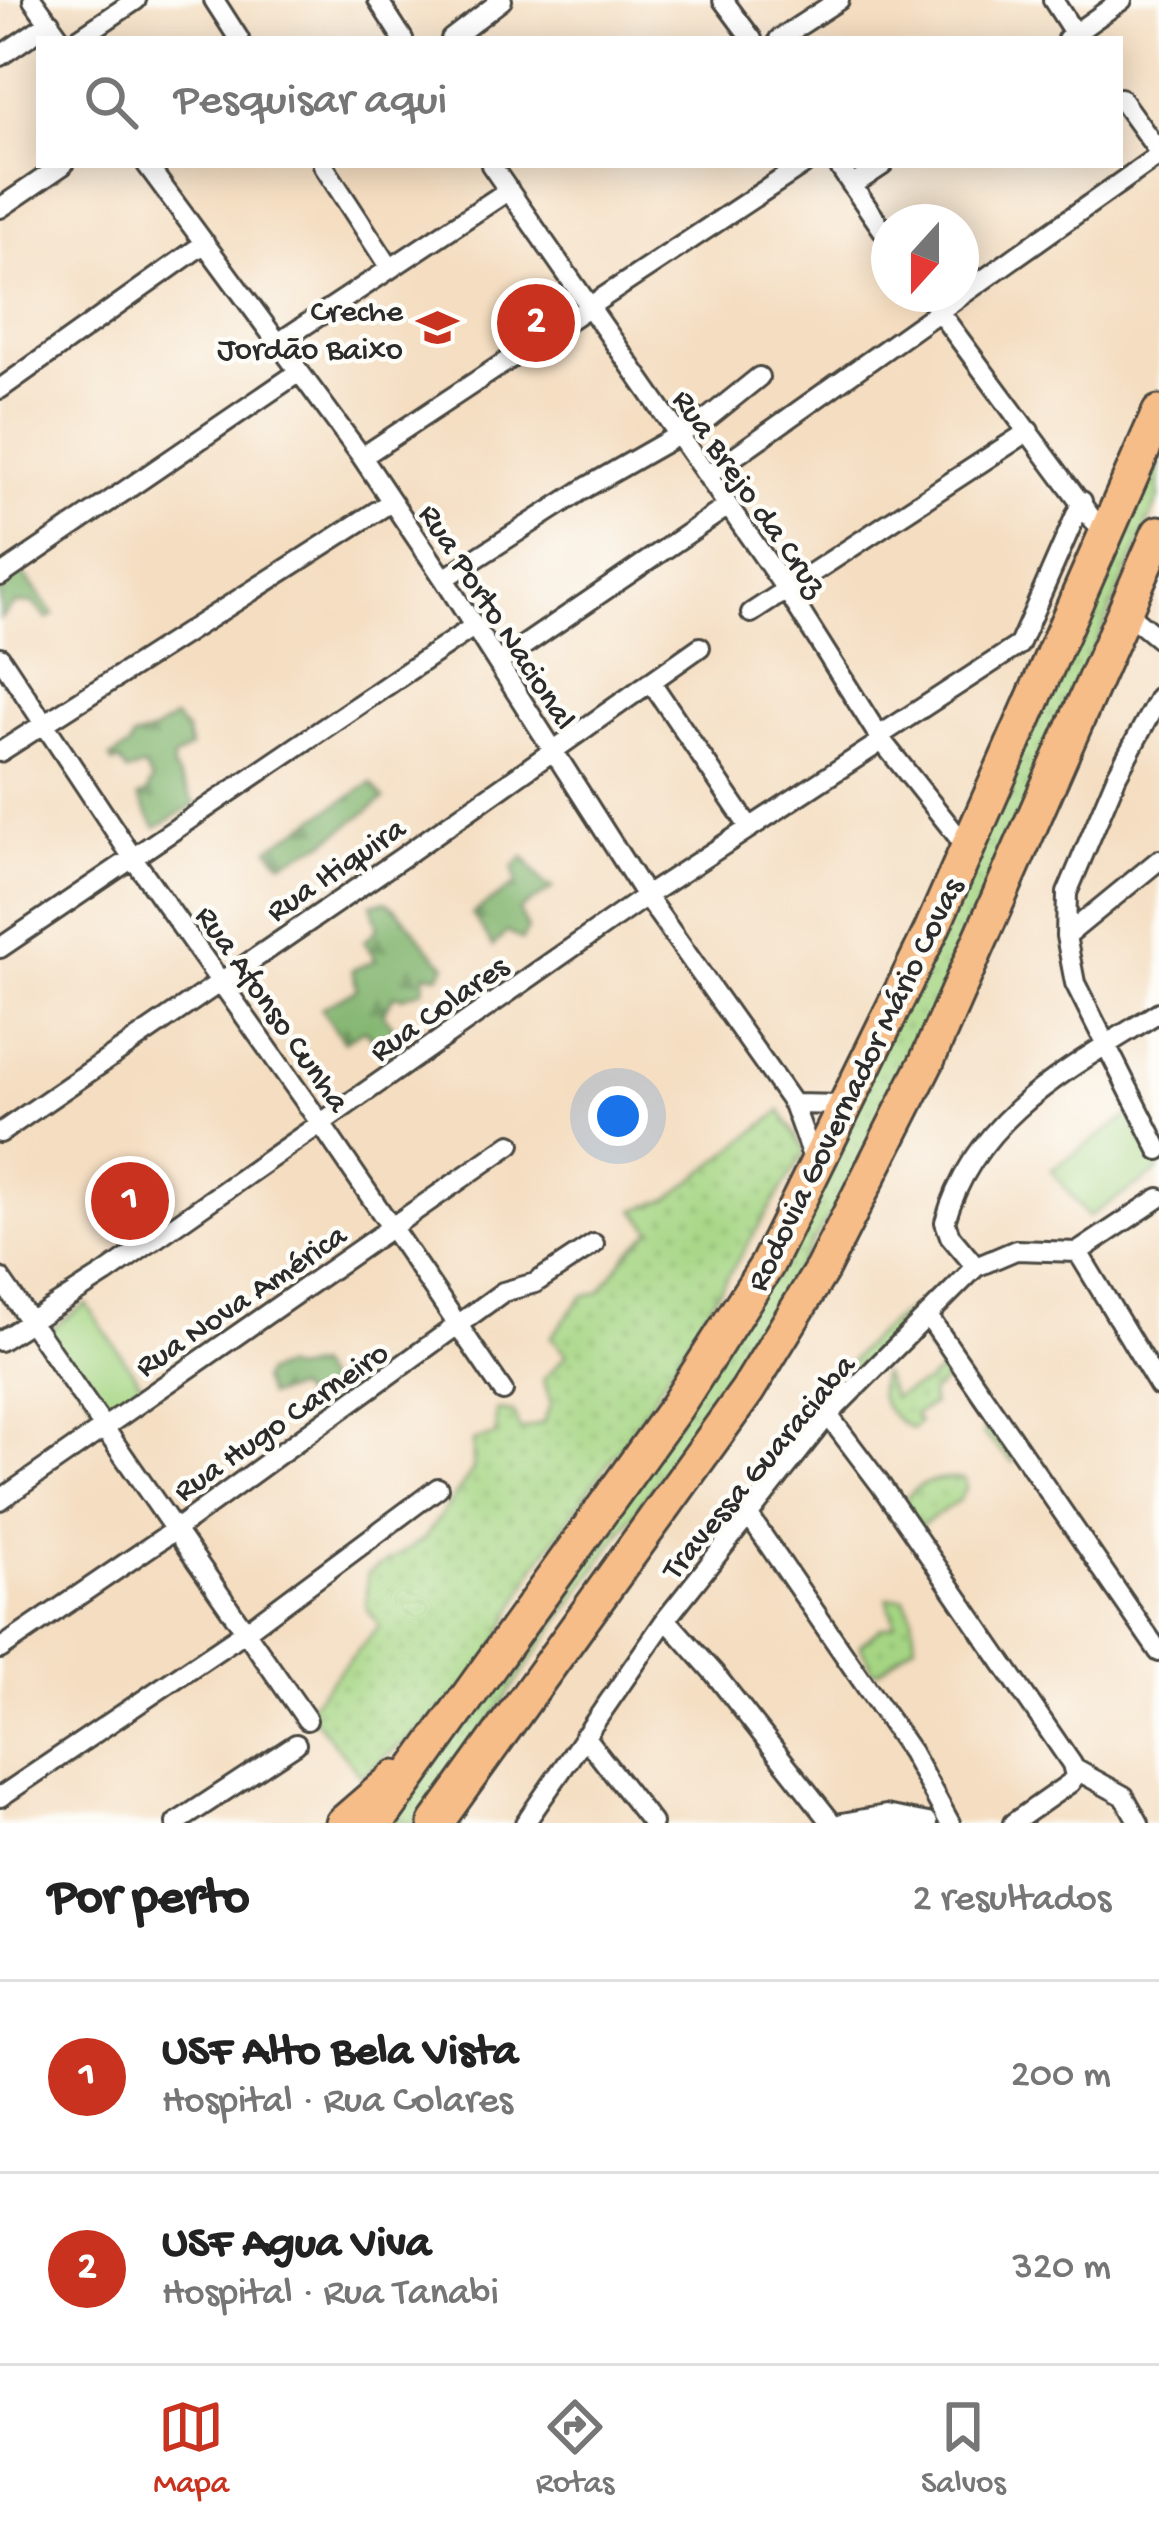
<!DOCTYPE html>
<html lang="pt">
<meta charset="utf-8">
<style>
:root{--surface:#fff;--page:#f6f6f6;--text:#222;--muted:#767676;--line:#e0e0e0;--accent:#c8321e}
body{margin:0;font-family:"Gochi Hand",sans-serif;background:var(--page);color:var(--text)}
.compass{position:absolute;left:871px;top:204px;width:108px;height:108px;border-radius:50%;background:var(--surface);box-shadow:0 6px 30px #0003;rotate:201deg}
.you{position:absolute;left:618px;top:1116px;width:42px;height:42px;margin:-30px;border:9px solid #fff;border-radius:50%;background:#1a73e8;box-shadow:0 0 0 18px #1a73e833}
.badge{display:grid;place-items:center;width:78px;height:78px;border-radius:50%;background:var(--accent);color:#fff;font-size:39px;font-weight:700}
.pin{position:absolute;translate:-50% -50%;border:6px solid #fff;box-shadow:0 3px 12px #0006}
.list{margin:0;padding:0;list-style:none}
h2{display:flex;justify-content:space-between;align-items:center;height:156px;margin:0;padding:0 48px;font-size:51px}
h2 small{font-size:39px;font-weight:400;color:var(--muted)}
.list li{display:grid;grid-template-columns:78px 1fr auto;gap:36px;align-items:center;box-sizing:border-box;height:192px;padding:0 48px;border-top:3px solid var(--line)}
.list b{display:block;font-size:45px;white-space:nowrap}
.list p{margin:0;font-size:39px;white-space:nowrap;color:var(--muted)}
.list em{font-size:39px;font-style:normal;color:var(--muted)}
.icon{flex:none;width:66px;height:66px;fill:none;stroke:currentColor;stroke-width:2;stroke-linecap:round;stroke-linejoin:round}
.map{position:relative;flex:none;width:1159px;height:1823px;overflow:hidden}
.search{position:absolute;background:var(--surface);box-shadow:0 6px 30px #0003;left:36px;right:36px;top:36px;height:132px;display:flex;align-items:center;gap:30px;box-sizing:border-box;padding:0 42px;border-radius:0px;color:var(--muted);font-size:45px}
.sheet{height:540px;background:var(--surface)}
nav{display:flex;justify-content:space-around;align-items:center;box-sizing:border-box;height:168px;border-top:3px solid var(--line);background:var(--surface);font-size:33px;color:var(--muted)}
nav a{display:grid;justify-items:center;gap:6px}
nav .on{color:var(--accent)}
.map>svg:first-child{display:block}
.grass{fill:url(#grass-dots);stroke:#688057;stroke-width:3}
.forest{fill:url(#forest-firs);stroke:#58704e;stroke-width:3}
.green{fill:#a5d583;stroke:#688057;stroke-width:3}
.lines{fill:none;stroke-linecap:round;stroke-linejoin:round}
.street-casing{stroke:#494641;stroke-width:24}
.highway-casing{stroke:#494641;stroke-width:39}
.street{stroke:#fff;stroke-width:18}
.highway{stroke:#f7bd88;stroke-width:33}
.labels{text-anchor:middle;stroke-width:9;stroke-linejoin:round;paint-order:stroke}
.poi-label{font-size:33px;fill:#2b2b2b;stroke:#fdfcf7;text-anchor:end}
.street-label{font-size:33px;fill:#2b2b2b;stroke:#fdfcf7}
</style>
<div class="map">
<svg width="1159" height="1823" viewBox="0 0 1159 1823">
<defs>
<pattern id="grass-dots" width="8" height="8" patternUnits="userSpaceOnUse" patternTransform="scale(3)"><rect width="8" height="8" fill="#a5d583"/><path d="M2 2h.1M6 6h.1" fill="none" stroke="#8eb771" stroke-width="1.8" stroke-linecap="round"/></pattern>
<pattern id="forest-firs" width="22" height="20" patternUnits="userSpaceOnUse" patternTransform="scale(3)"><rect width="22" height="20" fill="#84b671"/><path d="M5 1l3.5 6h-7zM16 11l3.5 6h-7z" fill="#6c945d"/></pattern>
</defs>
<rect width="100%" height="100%" fill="#fdfcf7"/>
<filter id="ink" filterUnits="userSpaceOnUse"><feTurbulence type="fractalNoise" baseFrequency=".00833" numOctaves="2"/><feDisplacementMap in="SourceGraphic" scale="24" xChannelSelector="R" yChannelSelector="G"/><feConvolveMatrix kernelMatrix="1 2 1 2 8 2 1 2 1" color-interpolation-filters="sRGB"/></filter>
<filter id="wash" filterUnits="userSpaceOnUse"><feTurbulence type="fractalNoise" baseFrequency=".004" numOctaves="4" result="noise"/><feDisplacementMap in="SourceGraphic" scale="48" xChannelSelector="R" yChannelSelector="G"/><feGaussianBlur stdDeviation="2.7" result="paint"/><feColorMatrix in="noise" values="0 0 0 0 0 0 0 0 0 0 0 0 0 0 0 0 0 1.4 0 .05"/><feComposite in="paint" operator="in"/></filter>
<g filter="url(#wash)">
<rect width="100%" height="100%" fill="#f4ddc0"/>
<!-- grass -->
<path class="grass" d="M 1159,428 L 1159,498 L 943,1001 L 852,1180 L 714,1399 L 442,1789 L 416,1823 L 374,1823 L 473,1688 L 361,1776 L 306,1709 L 379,1626 L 366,1606 L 367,1574 L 424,1539 L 473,1470 L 473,1441 L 496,1435 L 496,1410 L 513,1412 L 520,1430 L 543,1423 L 551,1403 L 543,1380 L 567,1354 L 551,1337 L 583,1296 L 600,1292 L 628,1253 L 652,1230 L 635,1210 L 669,1199 L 781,1111 L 805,1152 L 638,1421 L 535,1567 L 476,1685 L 784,1241 Z
M 912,1307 L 918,1314 L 831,1400 C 845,1356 875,1333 912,1307 Z
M 924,1343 L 951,1357 L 1015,1453 L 1013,1462 L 984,1435 C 983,1407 964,1399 946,1380 L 930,1394 L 933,1404 L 914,1415 L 919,1422 L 912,1429 C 891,1418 871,1399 882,1373 L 893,1397 L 927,1382 L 941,1371 Z
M 957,1478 L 965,1480 L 966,1488 L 959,1500 L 919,1527 L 904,1502 C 916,1481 935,1480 957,1478 Z
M 887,1598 L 904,1598 L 912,1614 L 915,1643 L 880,1670 L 873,1671 L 860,1645 L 881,1628 L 895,1625 Z"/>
<!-- forest -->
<path class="forest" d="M 18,571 L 28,579 L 54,615 L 47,619 L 33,603 L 15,604 L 0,619 L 0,582 Z
M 174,718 L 187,732 L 190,748 L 173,759 L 173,768 L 195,804 L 156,828 L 138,797 L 146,794 L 152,781 L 144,767 L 127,772 L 119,760 L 114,764 L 110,758 L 129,747 L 133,738 L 151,733 Z
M 371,783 L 384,799 L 327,841 L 281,863 L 269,848 Z
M 524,857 L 544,884 L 553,888 L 519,911 L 528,929 L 522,940 L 507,932 L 493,946 L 472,914 L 516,884 L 513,867 Z
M 386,901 C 412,919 421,946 446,965 L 439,976 L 425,973 L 423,990 L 402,997 L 394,995 L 383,1013 L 406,1045 L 389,1057 L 364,1029 L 344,1042 L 321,1008 L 357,989 L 352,970 L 376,960 L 364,941 L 378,928 L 371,904 Z
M 315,1366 L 341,1404 L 317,1418 L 302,1409 L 308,1402 L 295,1389 L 268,1396 L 261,1380 L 265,1373 L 282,1367 L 293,1371 Z"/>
<!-- green -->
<path class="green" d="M 1130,1115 L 1159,1171 L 1088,1217 L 1051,1170 Z
M 86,1304 L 148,1393 L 106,1422 L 44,1334 Z"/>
</g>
<g filter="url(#ink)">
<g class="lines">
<defs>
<path id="street" d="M 33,0 L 61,39
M 214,0 L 239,39
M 378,0 L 403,39
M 723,0 L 752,39
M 1053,0 L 1078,39
M 78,39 L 136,0
M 451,39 L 502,0
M 779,39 L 839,0
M 1067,39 L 1122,0
M 0,56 L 50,22
M 1120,98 L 1159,152
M 147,165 L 362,457 L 444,579 L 646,896 L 793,1104 L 816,1167
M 323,165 L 390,268
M 491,165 L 786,589 L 882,741 L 967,848
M 838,165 L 889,239
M 853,185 L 883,165
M 0,208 L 63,165
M 926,294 L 1105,536
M 278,343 L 509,190
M 0,389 L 205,243
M 362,457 L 803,165
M 707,476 L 1159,155
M 0,576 L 299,372
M 444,579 L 587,487 L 708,418 L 759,377
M 1125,611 L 1159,639
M 751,613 L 1029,431
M 0,657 L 133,858 L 321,1124 L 503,1391
M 498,663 L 728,506
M 651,682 L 750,828
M 1159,697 L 1117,775 L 1067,893 L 1066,936 L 1075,983 L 1159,1150
M 879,736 L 1019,645 L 1082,501
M 0,752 L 391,502
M 1066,936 L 1159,860
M 0,948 L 473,627
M 793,1104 L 847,1105
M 0,1133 L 400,859 L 700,647
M 1078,1252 L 1159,1386
M 976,1267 L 950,1236 L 945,1222 C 975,1115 1072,1067 1159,1012
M 0,1278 L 307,1720
M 928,1316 L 1159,1652
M 0,1341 L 105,1274 L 646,896 L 882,741
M 828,1415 L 880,1484 L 1072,1764 L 1075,1776 L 1070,1783 L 1013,1823
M 0,1500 L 511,1144
M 749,1516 L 911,1752 L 950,1823
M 666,1619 L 714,1673 L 832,1823
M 0,1649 L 176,1529 L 503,1292 L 535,1283 L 594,1244
M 584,1736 L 652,1823
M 1073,1768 L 1124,1796 L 1139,1823
M 0,1797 L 246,1631 L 438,1488
M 176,1823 L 296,1744
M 525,1823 L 666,1619 L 828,1415 L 976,1267 L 1016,1250 L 1078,1252 L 1159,1198
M 842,1823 L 886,1815 L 928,1823"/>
<path id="highway" d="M 343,1823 L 395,1778
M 377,1823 L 676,1407 L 767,1265 L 931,931 L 1159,413
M 436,1823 L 747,1391 L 822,1269 L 927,1061 L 1159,533"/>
</defs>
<!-- street casing -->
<use href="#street" class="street-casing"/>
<!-- highway casing -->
<use href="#highway" class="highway-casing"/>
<!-- street -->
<use href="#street" class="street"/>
<!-- highway -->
<use href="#highway" class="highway"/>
</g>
</g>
<!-- icons -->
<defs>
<symbol id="school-bare" viewBox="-9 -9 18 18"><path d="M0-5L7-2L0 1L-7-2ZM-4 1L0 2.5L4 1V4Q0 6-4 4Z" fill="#c8321e" stroke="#fdfcf7" stroke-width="2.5" paint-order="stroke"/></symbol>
</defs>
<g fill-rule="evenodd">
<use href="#school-bare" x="408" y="298" width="59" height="59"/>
</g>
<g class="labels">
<!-- poi labels -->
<g class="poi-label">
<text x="403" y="320">Creche<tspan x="403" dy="38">Jordão Baixo</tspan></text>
</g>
<!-- street labels -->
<g class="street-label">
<text transform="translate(752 491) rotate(55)" y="12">Rua Brejo da Cruz</text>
<text transform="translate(500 615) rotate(57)" y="12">Rua Porto Nacional</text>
<text transform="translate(334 867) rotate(-34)" y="12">Rua Itiquira</text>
<text transform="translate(437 1006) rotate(-35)" y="12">Rua Colares</text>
<text transform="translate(275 1007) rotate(55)" y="12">Rua Afonso Cunha</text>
<text transform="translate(852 1083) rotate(-64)" y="12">Rodovia Governador Mário Covas</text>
<text transform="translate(239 1298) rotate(-34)" y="12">Rua Nova América</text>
<text transform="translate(279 1419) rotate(-35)" y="12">Rua Hugo Carneiro</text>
<text transform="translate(756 1465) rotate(-50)" y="12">Travessa Guaraciaba</text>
</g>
</g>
</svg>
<svg class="compass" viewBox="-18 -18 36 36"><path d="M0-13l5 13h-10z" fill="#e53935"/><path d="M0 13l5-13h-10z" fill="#767676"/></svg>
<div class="you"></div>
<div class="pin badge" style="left:130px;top:1201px">1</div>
<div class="pin badge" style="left:536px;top:323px">2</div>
<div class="search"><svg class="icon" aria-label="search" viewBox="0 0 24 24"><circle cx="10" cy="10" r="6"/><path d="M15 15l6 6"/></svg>Pesquisar aqui</div>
</div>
<section class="sheet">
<h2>Por perto<small>2 resultados</small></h2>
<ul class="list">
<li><span class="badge">1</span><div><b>USF Alto Bela Vista</b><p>Hospital · Rua Colares</p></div><em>200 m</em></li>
<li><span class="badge">2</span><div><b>USF Agua Viva</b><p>Hospital · Rua Tanabi</p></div><em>320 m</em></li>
</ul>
</section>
<nav>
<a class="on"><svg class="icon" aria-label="map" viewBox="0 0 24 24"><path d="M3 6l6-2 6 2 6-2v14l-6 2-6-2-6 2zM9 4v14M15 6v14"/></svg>Mapa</a>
<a><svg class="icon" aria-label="directions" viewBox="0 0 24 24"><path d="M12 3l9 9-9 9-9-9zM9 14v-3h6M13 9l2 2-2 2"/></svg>Rotas</a>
<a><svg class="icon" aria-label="saved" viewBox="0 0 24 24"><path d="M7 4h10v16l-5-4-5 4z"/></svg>Salvos</a>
</nav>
